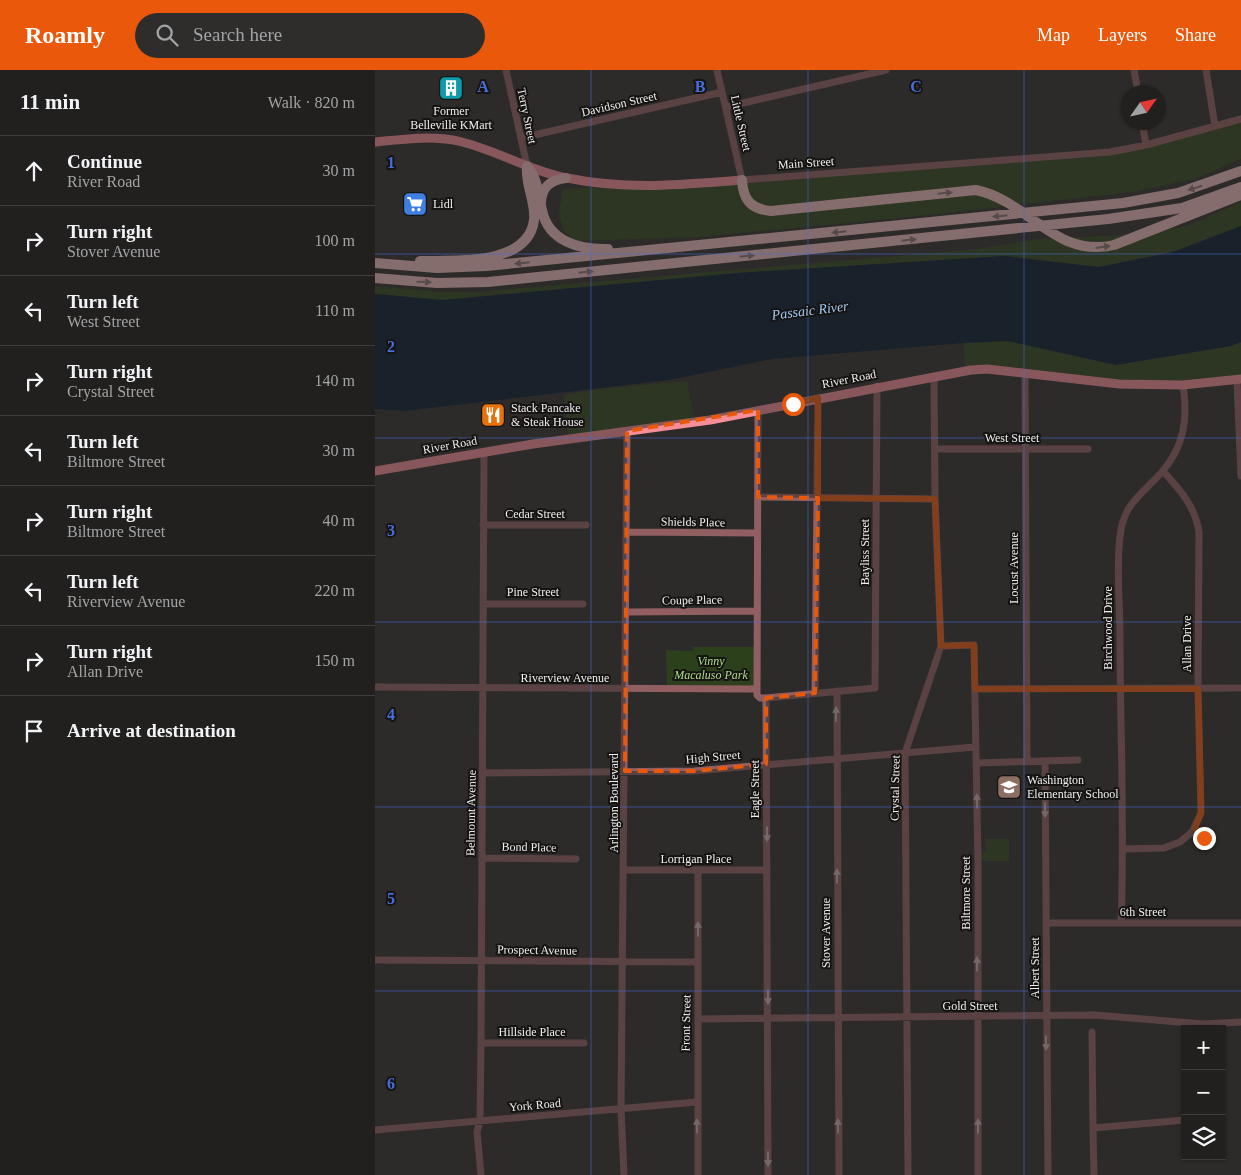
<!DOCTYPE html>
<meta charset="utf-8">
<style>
:root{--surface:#22201f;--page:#2e2d2c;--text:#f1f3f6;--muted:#a2a3a4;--line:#3f3e3d;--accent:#ea580c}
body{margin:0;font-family:Georgia,serif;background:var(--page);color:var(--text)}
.controls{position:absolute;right:15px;bottom:15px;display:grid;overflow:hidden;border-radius:0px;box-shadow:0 1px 4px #0004}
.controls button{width:45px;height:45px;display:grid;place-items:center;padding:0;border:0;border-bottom:1px solid var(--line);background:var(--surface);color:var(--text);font:25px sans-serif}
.compass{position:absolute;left:746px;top:15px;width:45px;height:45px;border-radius:50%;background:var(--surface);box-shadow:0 1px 4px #0004;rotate:56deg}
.stop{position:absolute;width:15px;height:15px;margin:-11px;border:4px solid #ea580c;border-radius:50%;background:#fff}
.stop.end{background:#ea580c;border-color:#fff;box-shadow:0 1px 5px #0008}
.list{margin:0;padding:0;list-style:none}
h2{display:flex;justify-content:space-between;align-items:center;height:65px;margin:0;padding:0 20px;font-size:21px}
h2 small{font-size:16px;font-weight:400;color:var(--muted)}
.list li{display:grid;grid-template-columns:32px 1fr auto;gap:15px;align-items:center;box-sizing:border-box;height:70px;padding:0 20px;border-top:1px solid var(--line)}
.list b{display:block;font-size:19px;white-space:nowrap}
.list p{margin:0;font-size:16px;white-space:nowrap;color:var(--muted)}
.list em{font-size:16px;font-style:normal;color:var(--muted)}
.icon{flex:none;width:28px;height:28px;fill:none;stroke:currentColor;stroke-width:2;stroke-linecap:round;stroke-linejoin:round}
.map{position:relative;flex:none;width:866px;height:1105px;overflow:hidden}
header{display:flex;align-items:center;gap:30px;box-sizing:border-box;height:70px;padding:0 25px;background:var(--accent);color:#fff}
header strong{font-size:24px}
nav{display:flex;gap:28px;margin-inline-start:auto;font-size:18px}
.search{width:350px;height:45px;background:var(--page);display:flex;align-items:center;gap:12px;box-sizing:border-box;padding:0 18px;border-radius:28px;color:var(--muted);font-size:19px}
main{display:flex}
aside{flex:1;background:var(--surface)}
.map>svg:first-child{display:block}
.green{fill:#2d401c}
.water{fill:#01172d}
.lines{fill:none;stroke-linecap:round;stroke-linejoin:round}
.minor{stroke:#915e62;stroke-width:7}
.major{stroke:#f68d97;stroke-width:9}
.highway{stroke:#efbbbe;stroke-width:10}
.oneway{fill:#8d7071}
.oneway2{fill:#c9b4b5}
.route{stroke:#ea580c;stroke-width:6}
.marked{fill:none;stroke:#e8590c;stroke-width:4;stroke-dasharray:10 6;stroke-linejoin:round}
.grid{fill:none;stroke:#476edc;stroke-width:1;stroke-opacity:0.55}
.labels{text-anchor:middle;stroke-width:4;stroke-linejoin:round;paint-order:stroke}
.street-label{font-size:12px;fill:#efeeed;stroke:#151413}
.poi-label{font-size:12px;fill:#efeeed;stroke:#151413;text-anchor:start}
.park-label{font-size:12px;font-style:italic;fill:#afdd8a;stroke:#151413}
.water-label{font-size:14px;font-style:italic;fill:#a3caf3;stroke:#151413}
.grid-label{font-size:16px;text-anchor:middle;font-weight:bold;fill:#476edc;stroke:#151413;stroke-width:4;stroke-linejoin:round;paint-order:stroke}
</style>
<header>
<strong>Roamly</strong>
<div class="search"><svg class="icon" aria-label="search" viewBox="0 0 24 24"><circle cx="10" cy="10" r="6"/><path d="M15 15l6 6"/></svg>Search here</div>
<nav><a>Map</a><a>Layers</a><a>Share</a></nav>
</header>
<main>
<aside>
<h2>11 min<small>Walk · 820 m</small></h2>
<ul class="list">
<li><svg class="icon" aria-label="ahead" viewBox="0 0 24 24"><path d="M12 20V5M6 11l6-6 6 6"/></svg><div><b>Continue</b><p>River Road</p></div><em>30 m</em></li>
<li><svg class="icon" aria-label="right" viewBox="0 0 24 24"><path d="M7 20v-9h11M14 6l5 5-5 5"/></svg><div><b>Turn right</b><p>Stover Avenue</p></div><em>100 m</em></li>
<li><svg class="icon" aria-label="left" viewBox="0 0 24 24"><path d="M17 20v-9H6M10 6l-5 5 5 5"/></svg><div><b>Turn left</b><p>West Street</p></div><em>110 m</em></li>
<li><svg class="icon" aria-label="right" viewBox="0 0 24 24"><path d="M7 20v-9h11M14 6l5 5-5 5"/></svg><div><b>Turn right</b><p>Crystal Street</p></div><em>140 m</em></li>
<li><svg class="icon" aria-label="left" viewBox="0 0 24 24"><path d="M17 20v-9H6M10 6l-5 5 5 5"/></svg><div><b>Turn left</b><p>Biltmore Street</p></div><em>30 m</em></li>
<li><svg class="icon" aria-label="right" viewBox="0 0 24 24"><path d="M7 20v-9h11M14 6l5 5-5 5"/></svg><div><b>Turn right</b><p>Biltmore Street</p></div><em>40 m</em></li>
<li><svg class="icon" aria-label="left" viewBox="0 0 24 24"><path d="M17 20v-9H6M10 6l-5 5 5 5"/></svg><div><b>Turn left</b><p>Riverview Avenue</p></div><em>220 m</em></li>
<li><svg class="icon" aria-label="right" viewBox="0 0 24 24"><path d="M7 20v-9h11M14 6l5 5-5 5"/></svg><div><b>Turn right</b><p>Allan Drive</p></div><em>150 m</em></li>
<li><svg class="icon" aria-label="arrive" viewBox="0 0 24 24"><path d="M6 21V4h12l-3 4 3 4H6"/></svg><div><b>Arrive at destination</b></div></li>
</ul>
</aside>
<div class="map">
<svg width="866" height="1105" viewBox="0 0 866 1105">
<rect width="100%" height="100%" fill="#2d2b29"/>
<!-- green -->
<path class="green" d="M 866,51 L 866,89 L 820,109 L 757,122 L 536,147 L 324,167 L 202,171 L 188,161 L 184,142 L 188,119 L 476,104 L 733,86 Z
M 866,132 L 866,156 L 798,182 L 724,197 L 629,186 L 362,203 L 68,230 L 0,224 L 0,216 L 66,222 L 101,222 L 602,179 L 663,169 L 755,165 L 813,156 Z
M 633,271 L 741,295 L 856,276 L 866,272 L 866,309 L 808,315 L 590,300 L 589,273 Z
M 312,311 L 320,352 L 193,369 L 189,325 L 223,319 Z
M 318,577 L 381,577 L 381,619 L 292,620 L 291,580 L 318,581 Z
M 610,769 L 634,769 L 634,791 L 606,791 L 606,782 L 611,781 Z"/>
<!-- water -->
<path class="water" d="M 866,156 L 866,272 L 856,276 L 741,295 L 633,271 L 589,273 L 397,289 L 294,310 L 30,341 L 0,339 L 0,224 L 68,230 L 362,203 L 629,186 L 724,197 L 798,182 Z"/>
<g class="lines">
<!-- minor -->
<path class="minor" d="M 131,0 L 152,96
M 342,0 L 367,110 L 735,82 L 771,75 L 866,49
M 759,0 L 763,22
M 831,0 L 840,56
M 351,37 L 511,0
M 767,52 L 771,75
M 146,68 L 347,22
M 650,303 L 652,692
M 862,310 L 866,406
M 383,340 L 382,625 L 385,628 L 391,628 L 500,618 L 502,316
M 561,379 L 713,379
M 383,427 L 560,429
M 108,455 L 211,455
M 253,462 L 382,463
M 108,534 L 208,534
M 252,542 L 381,541
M 566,576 L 599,575 L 603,794 L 603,1105
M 0,617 L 381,619
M 600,619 L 866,618
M 462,621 L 464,1105
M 440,623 L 443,328
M 391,628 L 393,1105
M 670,692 L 673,1105
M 601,693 L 703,690
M 108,703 L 319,701 L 600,677
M 820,758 L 829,768
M 749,779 L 789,778 L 805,772 L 817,762 L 826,743 L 823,619 L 824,462 C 820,436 805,420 788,401
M 107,788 L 201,789
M 250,800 L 392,800
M 323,801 L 323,1105
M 671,853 L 866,853
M 746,853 C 750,757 745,661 745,566 C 745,533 741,499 745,467 C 748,434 766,425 786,403 C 810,376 813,348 808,315
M 0,890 L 323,892
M 323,949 L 720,945 L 828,954 L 866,952
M 717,962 L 718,1058 L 810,1050
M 106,973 L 209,973
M 718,1058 L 719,1105
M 0,1060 L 322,1032
M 106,1105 L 102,1062 L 105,1051 L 106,973 L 109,382
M 249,1105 L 246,1039 L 252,361
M 533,1105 L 530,683 L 566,576 L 560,429 L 559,306"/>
<!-- major -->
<path class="major" d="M 0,72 C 29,69 59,65 87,72 C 123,81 155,101 192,108 C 250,120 308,115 367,110
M 0,401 L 158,374 L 335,350 L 596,300 L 612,299 L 744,314 L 808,315 L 866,309"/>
<!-- highway -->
<path class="highway" d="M 152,96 C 163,109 163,124 167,140 C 173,171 204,180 233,179
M 367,110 C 368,130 376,139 396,141 L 601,120 C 654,131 680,189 739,175 L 866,125
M 166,132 C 167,116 176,110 191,108
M 45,191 C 78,190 153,197 159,150 C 161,132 150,115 152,96
M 0,193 L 62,198 L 111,196 L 748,133 L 803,123 L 866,101
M 0,208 L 62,213 L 113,212 L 733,149 L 807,138 L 866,117"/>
</g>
<!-- one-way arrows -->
<defs><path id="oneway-solid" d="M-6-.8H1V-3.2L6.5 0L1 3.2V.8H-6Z" transform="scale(1.25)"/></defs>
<g class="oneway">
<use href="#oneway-solid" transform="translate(820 118) rotate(163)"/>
<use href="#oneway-solid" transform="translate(570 123) rotate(-6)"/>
<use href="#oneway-solid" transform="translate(625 146) rotate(174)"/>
<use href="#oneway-solid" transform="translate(464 162) rotate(174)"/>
<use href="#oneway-solid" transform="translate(534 170) rotate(-6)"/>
<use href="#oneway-solid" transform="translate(728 177) rotate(-8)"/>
<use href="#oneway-solid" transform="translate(372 186) rotate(-6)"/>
<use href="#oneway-solid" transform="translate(147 193) rotate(174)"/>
<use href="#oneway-solid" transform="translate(211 202) rotate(-6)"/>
<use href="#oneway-solid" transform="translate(49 212) rotate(2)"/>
</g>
<g class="oneway2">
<use href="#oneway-solid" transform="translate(461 644) rotate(-89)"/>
<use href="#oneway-solid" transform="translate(602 731) rotate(-91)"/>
<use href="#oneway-solid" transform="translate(670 740) rotate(90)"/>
<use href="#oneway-solid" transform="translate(392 764) rotate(90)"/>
<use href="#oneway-solid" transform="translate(462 806) rotate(-90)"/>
<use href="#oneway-solid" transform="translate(323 859) rotate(-90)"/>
<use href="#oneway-solid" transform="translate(602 894) rotate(-90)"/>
<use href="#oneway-solid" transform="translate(393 927) rotate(90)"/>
<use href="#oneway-solid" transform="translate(671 973) rotate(89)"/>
<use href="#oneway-solid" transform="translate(322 1056) rotate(-91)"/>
<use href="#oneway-solid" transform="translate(463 1056) rotate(-91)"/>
<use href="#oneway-solid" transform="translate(603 1056) rotate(-90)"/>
<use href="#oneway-solid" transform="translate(393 1089) rotate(90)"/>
</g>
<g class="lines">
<!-- route -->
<path class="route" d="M 418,334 L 443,328 L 443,428 L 560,429 L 566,576 L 599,575 L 600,619 L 823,619 L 826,733 L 826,743 L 820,758 L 829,768"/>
</g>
<!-- marked area -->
<path d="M0 0H866V1105H0ZM 383,340 L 383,427 L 443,428 L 440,623 L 391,628 L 391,694 L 319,701 L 250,701 L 252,361 Z" fill="#2d2b29" fill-opacity=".55" fill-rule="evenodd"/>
<path class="marked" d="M 383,340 L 383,427 L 443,428 L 440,623 L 391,628 L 391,694 L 319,701 L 250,701 L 252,361 Z"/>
<!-- grid -->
<path class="grid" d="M 216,0 L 216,1105M 433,0 L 433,1105M 649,0 L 649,1105M 0,184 L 866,184M 0,368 L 866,368M 0,552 L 866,552M 0,737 L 866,737M 0,921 L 866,921"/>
<!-- icons -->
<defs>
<symbol id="building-square" viewBox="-11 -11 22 22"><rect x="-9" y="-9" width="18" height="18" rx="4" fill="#0f9aa8" stroke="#151413"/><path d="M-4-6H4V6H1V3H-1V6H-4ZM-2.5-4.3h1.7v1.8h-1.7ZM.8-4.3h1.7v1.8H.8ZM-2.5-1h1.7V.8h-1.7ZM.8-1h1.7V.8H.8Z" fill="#fff"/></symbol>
<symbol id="supermarket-square" viewBox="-11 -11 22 22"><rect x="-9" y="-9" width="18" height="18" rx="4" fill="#3f7fe0" stroke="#151413"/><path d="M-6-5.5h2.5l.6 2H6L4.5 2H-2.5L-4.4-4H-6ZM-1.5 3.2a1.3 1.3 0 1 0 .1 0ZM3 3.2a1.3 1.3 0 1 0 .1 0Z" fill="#fff"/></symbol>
<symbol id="restaurant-square" viewBox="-11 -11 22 22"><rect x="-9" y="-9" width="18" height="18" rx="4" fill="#e8710a" stroke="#151413"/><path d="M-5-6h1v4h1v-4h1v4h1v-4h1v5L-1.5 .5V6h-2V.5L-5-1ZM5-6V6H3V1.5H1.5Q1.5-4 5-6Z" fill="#fff"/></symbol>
<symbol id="school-square" viewBox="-11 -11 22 22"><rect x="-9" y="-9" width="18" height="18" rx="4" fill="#8d6e63" stroke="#151413"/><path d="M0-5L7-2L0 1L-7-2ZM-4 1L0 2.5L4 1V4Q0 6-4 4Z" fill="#fff"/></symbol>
</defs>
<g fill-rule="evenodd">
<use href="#building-square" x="62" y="4" width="28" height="28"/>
<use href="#supermarket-square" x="26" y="120" width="28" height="28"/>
<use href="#restaurant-square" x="104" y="331" width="28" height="28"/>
<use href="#school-square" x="620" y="703" width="28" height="28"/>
</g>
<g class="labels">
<!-- street labels -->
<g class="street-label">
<text transform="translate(244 34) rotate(-13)" y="4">Davidson Street</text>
<text transform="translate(152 46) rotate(78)" y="4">Terry Street</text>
<text transform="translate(366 53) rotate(77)" y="4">Little Street</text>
<text transform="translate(431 93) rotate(-4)" y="4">Main Street</text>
<text transform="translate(474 309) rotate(-11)" y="4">River Road</text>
<text x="637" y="372">West Street</text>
<text transform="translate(75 375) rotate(-10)" y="4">River Road</text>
<text x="160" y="448">Cedar Street</text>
<text transform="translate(318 452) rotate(1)" y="4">Shields Place</text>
<text transform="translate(490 482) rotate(-90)" y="4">Bayliss Street</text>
<text transform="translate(639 498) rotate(-90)" y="4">Locust Avenue</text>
<text x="158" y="526">Pine Street</text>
<text transform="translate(317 530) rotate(-1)" y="4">Coupe Place</text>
<text transform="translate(733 558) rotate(-90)" y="4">Birchwood Drive</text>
<text transform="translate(812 574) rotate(-90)" y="4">Allan Drive</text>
<text x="190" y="612">Riverview Avenue</text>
<text transform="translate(338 687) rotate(-5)" y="4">High Street</text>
<text transform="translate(520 718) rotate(-89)" y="4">Crystal Street</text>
<text transform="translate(380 719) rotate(-90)" y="4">Eagle Street</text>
<text transform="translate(239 733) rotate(-90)" y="4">Arlington Boulevard</text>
<text transform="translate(96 743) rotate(-89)" y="4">Belmount Avenue</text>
<text transform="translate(154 777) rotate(1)" y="4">Bond Place</text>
<text x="321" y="793">Lorrigan Place</text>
<text transform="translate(591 823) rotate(-90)" y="4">Biltmore Street</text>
<text x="768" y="846">6th Street</text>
<text transform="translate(451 863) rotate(-90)" y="4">Stover Avenue</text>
<text transform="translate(162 880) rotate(1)" y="4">Prospect Avenue</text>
<text transform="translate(660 898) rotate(-90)" y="4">Albert Street</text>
<text x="595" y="940">Gold Street</text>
<text transform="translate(311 953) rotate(-89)" y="4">Front Street</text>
<text x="157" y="966">Hillside Place</text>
<text transform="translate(160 1035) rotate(-5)" y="4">York Road</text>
</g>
<!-- poi labels -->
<g class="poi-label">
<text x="76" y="45" text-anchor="middle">Former<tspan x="76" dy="14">Belleville KMart</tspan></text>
<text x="58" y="138">Lidl</text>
<text x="136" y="342">Stack Pancake<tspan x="136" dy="14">&amp; Steak House</tspan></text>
<text x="652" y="714">Washington<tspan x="652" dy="14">Elementary School</tspan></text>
</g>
<!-- park labels -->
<g class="park-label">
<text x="336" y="595">Vinny<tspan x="336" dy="14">Macaluso Park</tspan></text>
</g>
<!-- water labels -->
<g class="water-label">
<text transform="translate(435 240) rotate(-7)" y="5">Passaic River</text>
</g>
</g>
<g class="grid-label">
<text x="108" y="22">A</text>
<text x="325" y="22">B</text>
<text x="541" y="22">C</text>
<text x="16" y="98">1</text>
<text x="16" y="282">2</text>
<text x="16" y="466">3</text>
<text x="16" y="650">4</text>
<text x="16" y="834">5</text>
<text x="16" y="1019">6</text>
</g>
</svg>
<div class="controls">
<button>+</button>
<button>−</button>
<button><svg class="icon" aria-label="layers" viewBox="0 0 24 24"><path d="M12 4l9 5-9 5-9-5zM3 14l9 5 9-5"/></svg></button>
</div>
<svg class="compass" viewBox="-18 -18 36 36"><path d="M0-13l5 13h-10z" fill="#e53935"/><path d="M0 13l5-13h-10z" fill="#a2a3a4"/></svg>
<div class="stop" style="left:418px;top:334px"></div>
<div class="stop end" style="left:829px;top:768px"></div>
</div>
</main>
